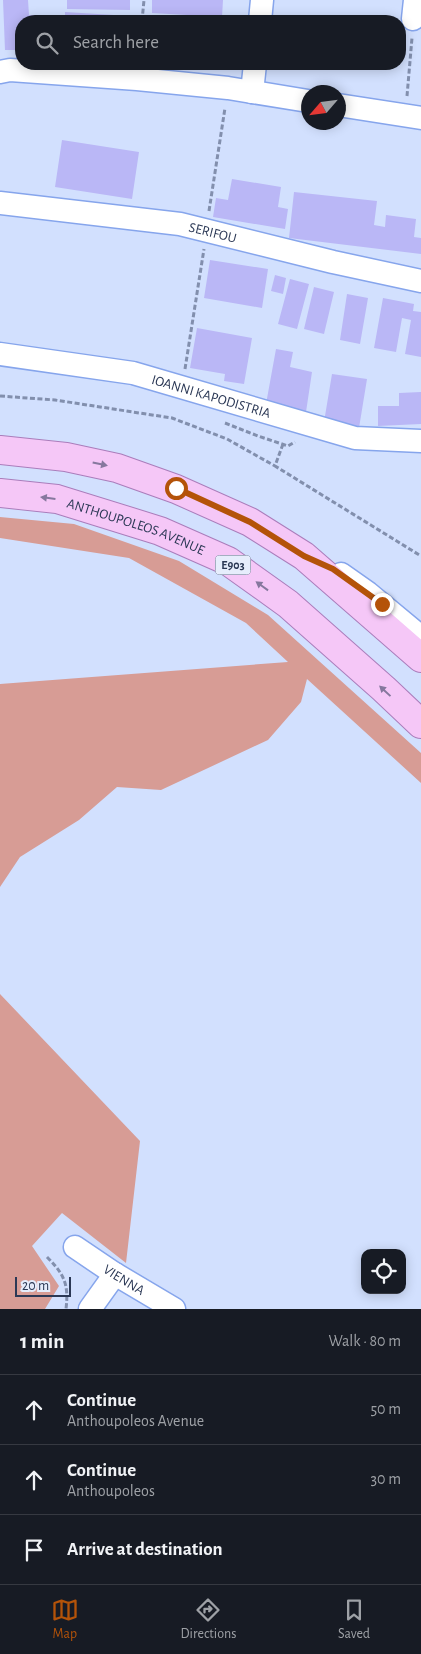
<!DOCTYPE html>
<meta charset="utf-8">
<style>
:root{--surface:#171b24;--page:#20242c;--text:#f1f3f6;--muted:#9ea1a6;--line:#363941;--accent:#b45309}
body{margin:0;font-family:"Alegreya Sans",sans-serif;background:var(--page);color:var(--text)}
.controls{position:absolute;right:15px;bottom:15px;display:grid;overflow:hidden;border-radius:10px;box-shadow:0 2px 12px #0003}
.controls button{width:45px;height:45px;display:grid;place-items:center;padding:0;border:0;border-bottom:1px solid var(--line);background:var(--surface);color:var(--text);font:25px sans-serif}
.compass{position:absolute;left:301px;top:85px;width:45px;height:45px;border-radius:50%;background:var(--surface);box-shadow:0 2px 12px #0003;rotate:242deg}
.scale{position:absolute;left:15px;bottom:12px;width:56px;box-sizing:border-box;padding-left:5px;border:2px solid #2b3855;border-top:0;font-size:14px;line-height:18px;white-space:nowrap;color:#2b3855;-webkit-text-stroke:4px #e6edfc;paint-order:stroke}
.stop{position:absolute;width:15px;height:15px;margin:-11px;border:4px solid #b45309;border-radius:50%;background:#fff}
.stop.end{background:#b45309;border-color:#fff;box-shadow:0 1px 5px #0008}
.list{margin:0;padding:0;list-style:none}
h2{display:flex;justify-content:space-between;align-items:center;height:65px;margin:0;padding:0 20px;font-size:21px}
h2 small{font-size:16px;font-weight:400;color:var(--muted)}
.list li{display:grid;grid-template-columns:32px 1fr auto;gap:15px;align-items:center;box-sizing:border-box;height:70px;padding:0 20px;border-top:1px solid var(--line)}
.list b{display:block;font-size:19px;white-space:nowrap}
.list p{margin:0;font-size:16px;white-space:nowrap;color:var(--muted)}
.list em{font-size:16px;font-style:normal;color:var(--muted)}
.icon{flex:none;width:28px;height:28px;fill:none;stroke:currentColor;stroke-width:2;stroke-linecap:round;stroke-linejoin:round}
.map{position:relative;flex:none;width:421px;height:1309px;overflow:hidden}
.search{position:absolute;background:var(--surface);box-shadow:0 2px 12px #0003;left:15px;right:15px;top:15px;height:55px;display:flex;align-items:center;gap:12px;box-sizing:border-box;padding:0 18px;border-radius:20px;color:var(--muted);font-size:19px}
.sheet{height:275px;background:var(--surface)}
nav{display:flex;justify-content:space-around;align-items:center;box-sizing:border-box;height:70px;border-top:1px solid var(--line);background:var(--surface);font-size:14px;color:var(--muted)}
nav a{display:grid;justify-items:center;gap:2px}
nav .on{color:var(--accent)}
.map>svg:first-child{display:block}
.green{fill:#d79c95}
.building{fill:#bab7f6}
.lines{fill:none;stroke-linecap:round;stroke-linejoin:round}
.minor-casing{stroke:#86a5ec;stroke-width:25}
.major-casing{stroke:#aa7dbb;stroke-width:30}
.path{stroke:#828fad;stroke-width:3;stroke-dasharray:5 2.5;stroke-linecap:butt}
.minor{stroke:#fff;stroke-width:22}
.major{stroke:#f5c7f7;stroke-width:28}
.oneway{fill:#86789e}
.route{stroke:#b45309;stroke-width:6}
.labels{text-anchor:middle;stroke-width:4;stroke-linejoin:round;paint-order:stroke}
.shield{fill:#e6edfc;stroke:#636e87;stroke-width:1}
.shield-label{font-size:12px;font-weight:bold;fill:#2b3855}
.street-label{font-size:14px;fill:#2b3855;stroke:#e6edfc}
</style>
<div class="map">
<svg width="421" height="1309" viewBox="0 0 421 1309">
<rect width="100%" height="100%" fill="#d2e0fe"/>
<!-- green -->
<path class="green" d="M 0,517 L 74,524 L 179,561 L 268,615 L 421,753 L 421,783 L 307,679 L 301,702 L 268,740 L 161,790 L 117,787 L 79,820 L 20,857 L 0,887 L 0,684 L 288,662 L 246,623 L 129,558 L 0,538 Z
M 0,994 L 140,1141 L 126,1263 L 62,1213 L 32,1246 L 59,1286 L 45,1309 L 0,1309 Z"/>
<!-- building -->
<path class="building" d="M 3,0 L 28,0 L 29,15 L 43,15 L 44,21 L 21,21 L 21,50 L 5,50 Z
M 67,0 L 130,0 L 130,10 L 67,9 Z
M 152,0 L 223,0 L 222,17 L 152,13 Z
M 65,12 L 130,16 L 130,21 L 65,21 Z
M 62,140 L 139,152 L 132,199 L 55,187 Z
M 232,179 L 281,187 L 278,207 L 288,209 L 285,229 L 213,217 L 216,198 L 228,200 Z
M 294,192 L 377,201 L 374,225 L 385,227 L 386,215 L 416,219 L 414,237 L 421,238 L 421,254 L 289,238 Z
M 210,260 L 268,269 L 262,308 L 204,298 Z
M 275,275 L 286,278 L 283,294 L 271,291 Z
M 290,279 L 309,284 L 297,329 L 278,324 Z
M 314,287 L 334,292 L 324,334 L 304,329 Z
M 347,294 L 368,298 L 360,344 L 340,340 Z
M 383,298 L 414,304 L 413,311 L 421,312 L 421,357 L 405,354 L 411,320 L 402,318 L 396,352 L 374,348 Z
M 197,328 L 252,338 L 244,384 L 224,381 L 225,374 L 190,368 Z
M 276,349 L 293,352 L 290,367 L 312,372 L 306,412 L 266,404 Z
M 332,374 L 367,379 L 359,428 L 324,422 Z
M 421,392 L 421,424 L 378,426 L 378,406 L 399,406 L 399,393 Z"/>
<g class="lines">
<defs>
<g id="minor">
<path d="M 413,19 L 415,0"/>
<path d="M 260,21 L 262,0"/>
<path d="M 0,72 L 10,70 L 137,79 L 228,88 L 308,101"/>
<path d="M 252,92 L 255,64"/>
<path d="M 338,105 L 421,118"/>
<path id="s1" d="M 0,203 L 180,224 L 333,262 L 421,281"/>
<path id="s2" d="M 0,354 L 133,373 L 355,438 L 421,441"/>
<path d="M 341,574 L 368,593 L 421,637"/>
<path id="s3" d="M 75,1247 L 115,1274 L 174,1309"/>
<path d="M 90,1309 L 115,1274"/>
</g>
<g id="major">
<path d="M 0,450 L 66,457 L 117,468 L 176,489 L 250,522 L 304,556 L 421,658"/>
<path id="s4" d="M 0,493 L 57,499 L 160,531 L 228,561 L 288,604 L 384,689 L 421,724"/>
</g>
</defs>
<!-- minor casing -->
<use href="#minor" class="minor-casing"/>
<!-- major casing -->
<use href="#major" class="major-casing"/>
<!-- path -->
<path class="path" d="M 142,21 L 144,0
M 407,96 L 412,38
M 209,211 L 225,108
M 185,369 L 204,249
M 0,396 L 55,400 L 172,418 L 227,439 L 275,466
M 225,423 L 258,436 L 288,446 L 295,442
M 283,444 L 275,466 L 421,556
M 47,1257 C 64,1274 69,1284 66,1309"/>
<!-- minor -->
<use href="#minor" class="minor"/>
<!-- major -->
<use href="#major" class="major"/>
</g>
<!-- one-way arrows -->
<defs><path id="oneway-solid" d="M-6-.8H1V-3.2L6.5 0L1 3.2V.8H-6Z" transform="scale(1.25)"/></defs>
<g class="oneway">
<use href="#oneway-solid" transform="translate(100 464) rotate(12)"/>
<use href="#oneway-solid" transform="translate(48 498) rotate(-173)"/>
<use href="#oneway-solid" transform="translate(262 586) rotate(-144)"/>
<use href="#oneway-solid" transform="translate(385 691) rotate(-137)"/>
</g>
<g class="lines">
<!-- route -->
<path class="route" d="M 176,488 L 250,522 L 304,556 L 333,569 L 382,604"/>
</g>
<g class="labels">
<!-- shield labels -->
<rect class="shield" x="215.5" y="555.5" width="35" height="19" rx="4"/>
<g class="shield-label">
<text x="233" y="569">E903</text>
</g>
<!-- street labels -->
<g class="street-label">
<text dy="5" stroke="none"><textPath href="#s1" startOffset="215">SERIFOU</textPath></text>
<text dy="5" stroke="none"><textPath href="#s2" startOffset="216">IOANNI KAPODISTRIA</textPath></text>
<text dy="5" stroke="none"><textPath href="#s4" startOffset="141">ANTHOUPOLEOS AVENUE</textPath></text>
<text dy="5" stroke="none"><textPath href="#s3" startOffset="59">VIENNA</textPath></text>
</g>
</g>
</svg>
<div class="controls">
<button><svg class="icon" aria-label="locate" viewBox="0 0 24 24"><circle cx="12" cy="12" r="6"/><path d="M12 2v4M12 18v4M2 12h4M18 12h4"/></svg></button>
</div>
<svg class="compass" viewBox="-18 -18 36 36"><path d="M0-13l5 13h-10z" fill="#e53935"/><path d="M0 13l5-13h-10z" fill="#9ea1a6"/></svg>
<div class="scale">20 m</div>
<div class="stop" style="left:176px;top:488px"></div>
<div class="stop end" style="left:382px;top:604px"></div>
<div class="search"><svg class="icon" aria-label="search" viewBox="0 0 24 24"><circle cx="10" cy="10" r="6"/><path d="M15 15l6 6"/></svg>Search here</div>
</div>
<section class="sheet">
<h2>1 min<small>Walk · 80 m</small></h2>
<ul class="list">
<li><svg class="icon" aria-label="ahead" viewBox="0 0 24 24"><path d="M12 20V5M6 11l6-6 6 6"/></svg><div><b>Continue</b><p>Anthoupoleos Avenue</p></div><em>50 m</em></li>
<li><svg class="icon" aria-label="ahead" viewBox="0 0 24 24"><path d="M12 20V5M6 11l6-6 6 6"/></svg><div><b>Continue</b><p>Anthoupoleos</p></div><em>30 m</em></li>
<li><svg class="icon" aria-label="arrive" viewBox="0 0 24 24"><path d="M6 21V4h12l-3 4 3 4H6"/></svg><div><b>Arrive at destination</b></div></li>
</ul>
</section>
<nav>
<a class="on"><svg class="icon" aria-label="map" viewBox="0 0 24 24"><path d="M3 6l6-2 6 2 6-2v14l-6 2-6-2-6 2zM9 4v14M15 6v14"/></svg>Map</a>
<a><svg class="icon" aria-label="directions" viewBox="0 0 24 24"><path d="M12 3l9 9-9 9-9-9zM9 14v-3h6M13 9l2 2-2 2"/></svg>Directions</a>
<a><svg class="icon" aria-label="saved" viewBox="0 0 24 24"><path d="M7 4h10v16l-5-4-5 4z"/></svg>Saved</a>
</nav>
